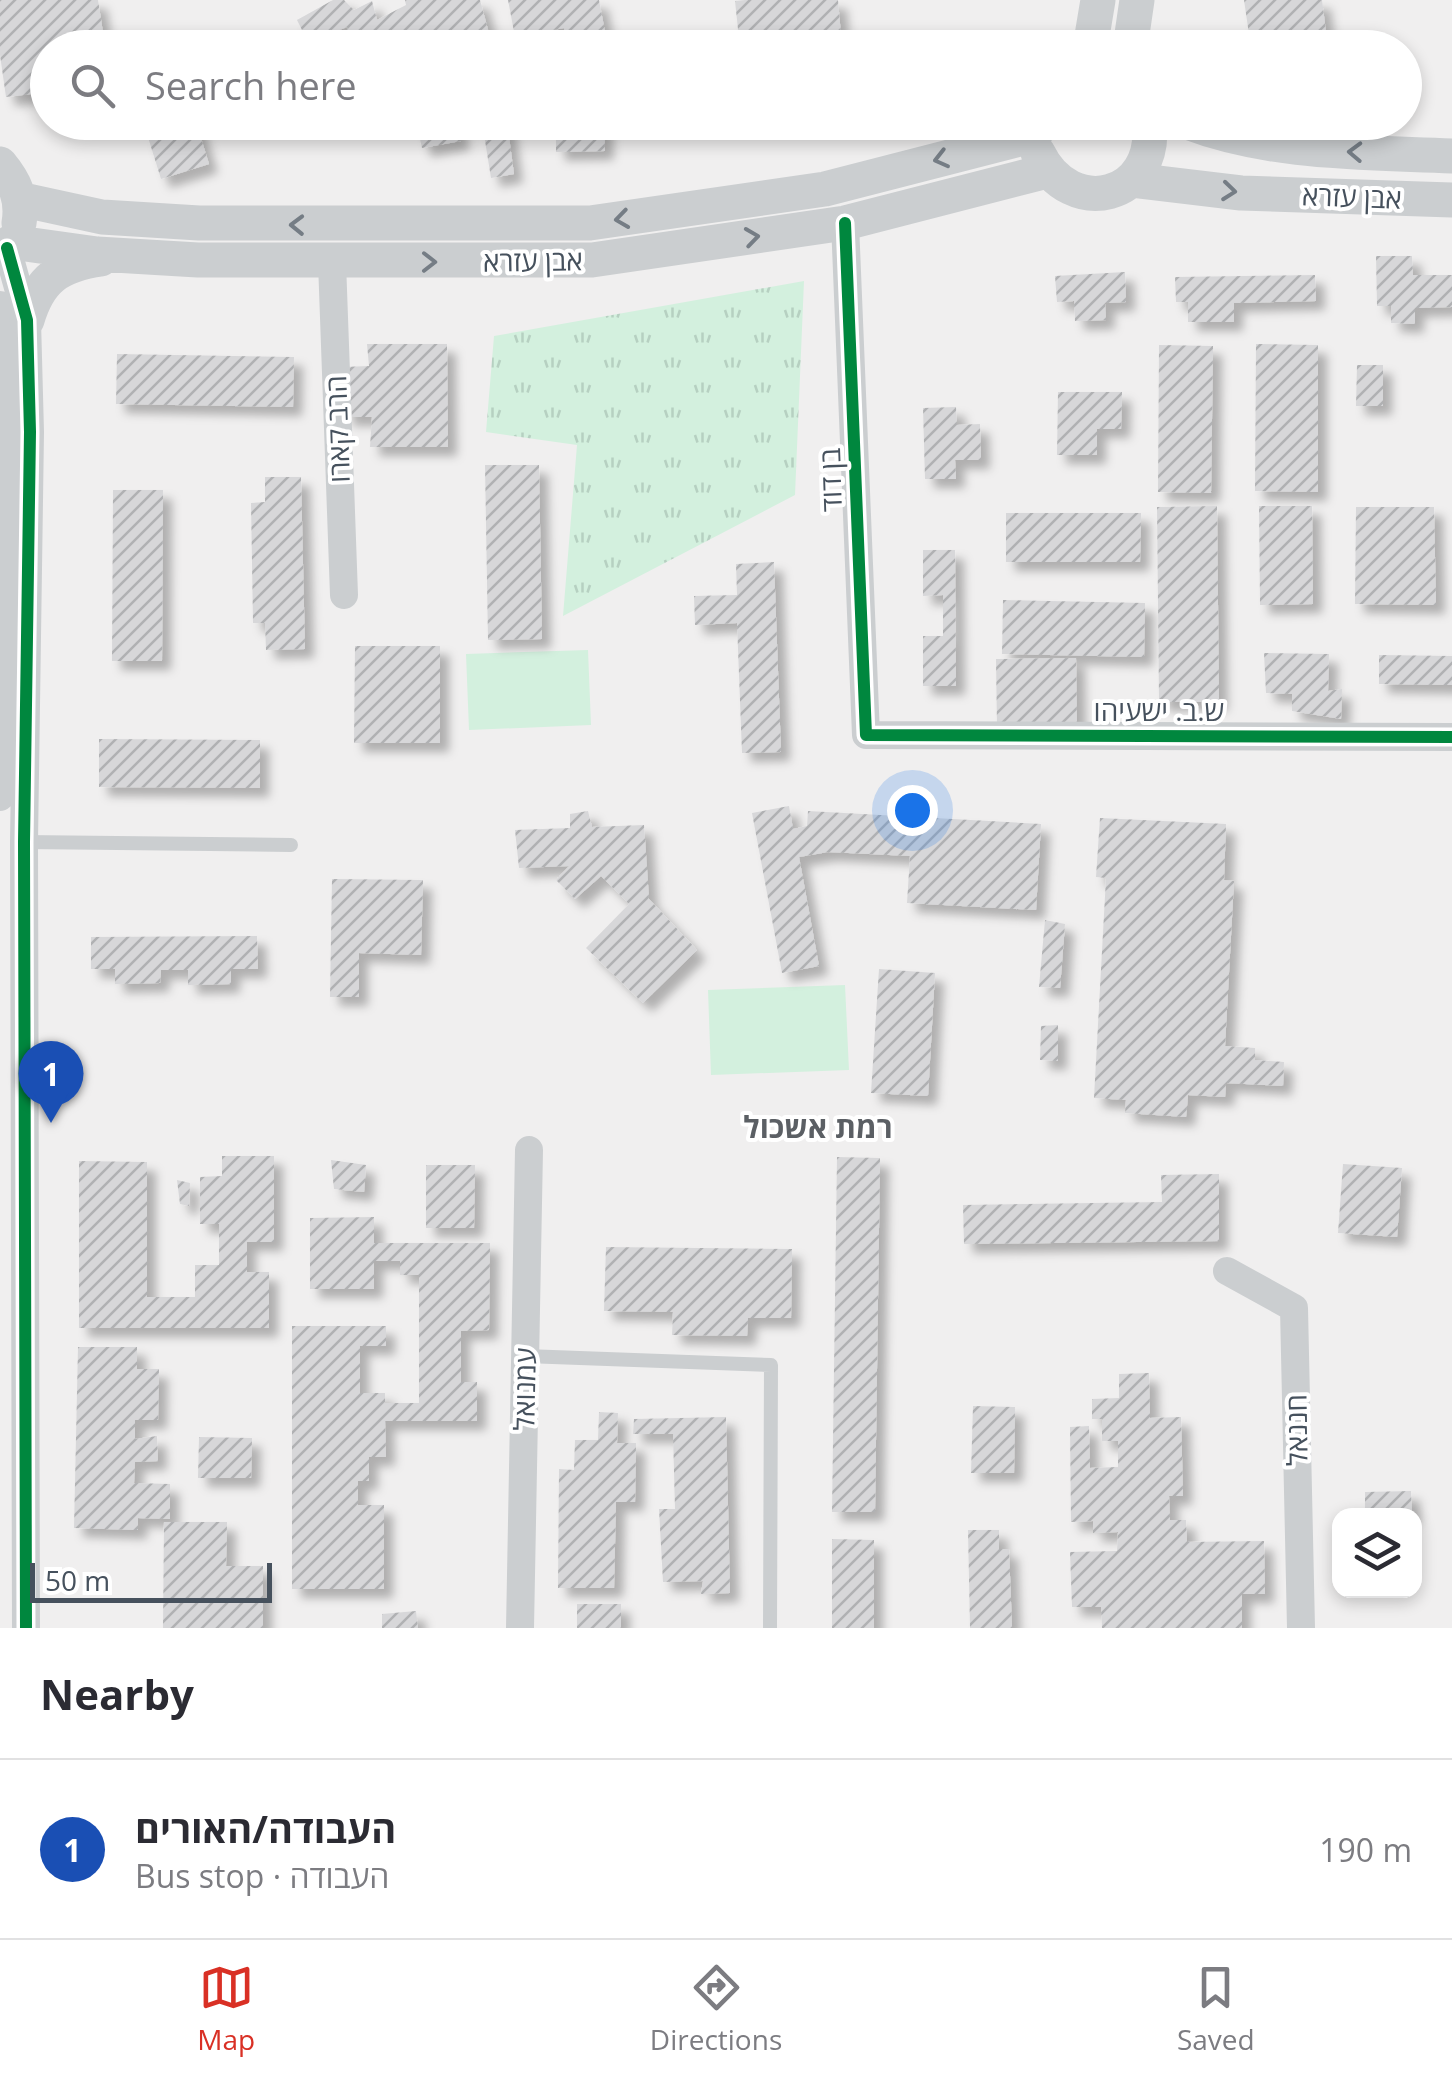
<!DOCTYPE html>
<meta charset="utf-8">
<style>
:root{--surface:#fff;--page:#f2f2f3;--text:#2b2b33;--muted:#7c7c81;--line:#e1e1e2;--accent:#d93025}
body{margin:0;font-family:"Open Sans","Noto Sans Hebrew",sans-serif;background:var(--page);color:var(--text)}
.controls{position:absolute;right:30px;bottom:30px;display:grid;overflow:hidden;border-radius:20px;box-shadow:0 5px 15px #0003}
.controls button{width:90px;height:90px;display:grid;place-items:center;padding:0;border:0;border-bottom:2px solid var(--line);background:var(--surface);color:var(--text);font:50px sans-serif}
.scale{position:absolute;left:30px;bottom:25px;width:242px;box-sizing:border-box;padding-left:10px;border:5px solid #46515d;border-top:0;font-size:28px;line-height:35px;white-space:nowrap;color:#46515d;-webkit-text-stroke:8px #fff;paint-order:stroke}
.you{position:absolute;left:912px;top:810px;width:35px;height:35px;margin:-25px;border:8px solid #fff;border-radius:50%;background:#1a73e8;box-shadow:0 0 0 15px #1a73e833}
.badge{display:grid;place-items:center;width:65px;height:65px;border-radius:50%;background:var(--accent);color:#fff;font-size:32px;font-weight:700}
.pin{position:absolute;translate:-50% -82px;filter:drop-shadow(0 2px 5px #0008)}
.pin::after{content:'';position:absolute;top:52px;width:35px;height:30px;background:inherit;clip-path:polygon(0 0,100% 0,50% 100%)}
.list{margin:0;padding:0;list-style:none}
h2{display:flex;justify-content:space-between;align-items:center;height:130px;margin:0;padding:0 40px;font-size:42px}
h2 small{font-size:32px;font-weight:400;color:var(--muted)}
.list li{display:grid;grid-template-columns:65px 1fr auto;gap:30px;align-items:center;box-sizing:border-box;height:180px;padding:0 40px;border-top:2px solid var(--line)}
.list b{display:block;font-size:38px;white-space:nowrap}
.list p{margin:0;font-size:32px;white-space:nowrap;color:var(--muted)}
.list em{font-size:32px;font-style:normal;color:var(--muted)}
.icon{flex:none;width:55px;height:55px;fill:none;stroke:currentColor;stroke-width:2;stroke-linecap:round;stroke-linejoin:round}
.map{position:relative;flex:none;width:1452px;height:1628px;overflow:hidden}
.search{position:absolute;background:var(--surface);box-shadow:0 5px 15px #0003;left:30px;right:30px;top:30px;height:110px;display:flex;align-items:center;gap:25px;box-sizing:border-box;padding:0 35px;border-radius:55px;color:var(--muted);font-size:38px}
.sheet{height:310px;background:var(--surface)}
nav{display:flex;justify-content:space-around;align-items:center;box-sizing:border-box;height:140px;border-top:2px solid var(--line);background:var(--surface);font-size:28px;color:var(--muted)}
nav a{display:grid;justify-items:center;gap:5px}
nav .on{color:var(--accent)}
.map>svg:first-child{display:block}
.park{fill:url(#park-tufts)}
.pitch{fill:#d3f0de}
.building{fill:url(#building-hatch);filter:url(#shadow)}
.lines{fill:none;stroke-linecap:round;stroke-linejoin:round}
.service{stroke:#cbced0;stroke-width:14}
.minor{stroke:#cbced0;stroke-width:28}
.tertiary{stroke:#cbced0;stroke-width:35}
.cycleway-casing{stroke:#fff;stroke-width:19}
.cycleway{stroke:#00873e;stroke-width:12}
.oneway{stroke:#757d85}
.labels{text-anchor:middle;stroke-width:8;stroke-linejoin:round;paint-order:stroke}
.street-label{font-size:28px;fill:#46515d;stroke:#fff}
.neighbourhood-label{font-size:30px;font-weight:bold;fill:#5b5f64;stroke:#fff}
</style>
<div class="map">
<svg width="1452" height="1628" viewBox="0 0 1452 1628">
<defs>
<pattern id="park-tufts" width="24" height="20" patternUnits="userSpaceOnUse" patternTransform="scale(2.5)"><rect width="24" height="20" fill="#d3f0de"/><path d="M3 7l-1-3M5 7V3M7 7l1-3M15 17l-1-3M17 17v-4M19 17l1-3" fill="none" stroke="#b6d0c1"/></pattern>
<pattern id="building-hatch" width="6" height="6" patternUnits="userSpaceOnUse" patternTransform="scale(2.5)"><rect width="6" height="6" fill="#d7d7d9"/><path d="M-1 1l2-2M0 6l6-6M5 7l2-2" fill="none" stroke="#b0b1b3"/></pattern>
<filter id="shadow"><feDropShadow dx="9" dy="9" stdDeviation="5" flood-color="#0004"/></filter>
</defs>
<rect width="100%" height="100%" fill="#f0efef"/>
<!-- park -->
<path class="park" d="M 804,281 L 795,495 L 563,616 L 577,445 L 486,432 L 494,336 Z"/>
<!-- pitch -->
<path class="pitch" d="M 588,650 L 591,725 L 469,730 L 466,654 Z
M 845,985 L 849,1070 L 711,1075 L 708,990 Z"/>
<!-- building -->
<path class="building" d="M 0,0 L 98,0 L 104,39 L 48,48 L 48,92 L 6,97 L 0,55 Z
M 333,0 L 344,0 L 354,10 L 372,1 L 377,20 L 406,5 L 405,0 L 480,0 L 493,48 L 370,48 L 366,38 L 353,44 L 347,27 L 308,42 L 297,20 Z
M 508,0 L 599,0 L 608,48 L 567,48 L 564,28 L 515,37 Z
M 745,0 L 838,0 L 841,35 L 781,41 L 782,48 L 740,48 L 735,1 Z
M 1244,0 L 1322,0 L 1328,48 L 1251,48 Z
M 184,122 L 196,122 L 209,164 L 161,179 L 147,134 Z
M 416,122 L 457,122 L 461,141 L 422,148 Z
M 482,122 L 507,122 L 514,174 L 491,178 Z
M 556,122 L 604,122 L 605,151 L 556,152 Z
M 1376,256 L 1412,256 L 1413,275 L 1452,275 L 1452,307 L 1415,308 L 1415,324 L 1391,323 L 1391,306 L 1377,306 Z
M 1125,272 L 1126,302 L 1105,303 L 1106,320 L 1075,321 L 1074,301 L 1057,302 L 1055,276 Z
M 1315,275 L 1316,301 L 1234,303 L 1234,322 L 1188,322 L 1188,302 L 1176,302 L 1175,277 Z
M 367,344 L 447,344 L 448,447 L 370,447 L 372,417 L 344,417 L 343,367 L 369,366 Z
M 1256,344 L 1318,345 L 1318,492 L 1255,491 Z
M 1159,345 L 1213,346 L 1211,493 L 1158,492 Z
M 117,354 L 294,357 L 293,407 L 116,404 Z
M 1357,365 L 1383,365 L 1383,406 L 1356,406 Z
M 1058,392 L 1122,392 L 1121,429 L 1097,429 L 1097,455 L 1057,455 Z
M 956,407 L 957,425 L 980,424 L 981,460 L 955,460 L 956,479 L 925,479 L 923,408 Z
M 485,465 L 539,465 L 542,639 L 488,640 Z
M 265,477 L 301,477 L 305,649 L 266,650 L 265,623 L 253,623 L 251,503 L 265,502 Z
M 113,490 L 163,490 L 162,661 L 112,661 Z
M 1217,506 L 1219,702 L 1159,702 L 1157,507 Z
M 1259,506 L 1312,506 L 1313,604 L 1260,605 Z
M 1356,507 L 1434,507 L 1436,605 L 1355,604 Z
M 1006,513 L 1141,513 L 1140,562 L 1006,562 Z
M 923,550 L 955,550 L 956,686 L 923,686 L 923,636 L 943,636 L 943,595 L 923,596 Z
M 774,562 L 781,752 L 742,753 L 737,623 L 695,625 L 694,596 L 737,595 L 736,564 Z
M 1003,600 L 1145,603 L 1144,657 L 1002,654 Z
M 355,646 L 440,646 L 440,743 L 354,743 Z
M 1264,653 L 1329,654 L 1328,691 L 1342,689 L 1341,719 L 1292,711 L 1292,694 L 1266,693 Z
M 1379,655 L 1452,656 L 1452,685 L 1379,684 Z
M 1076,658 L 1077,727 L 997,728 L 996,659 Z
M 99,739 L 260,740 L 260,788 L 99,787 Z
M 789,806 L 793,829 L 807,826 L 808,811 L 1041,824 L 1036,910 L 907,903 L 910,856 L 828,852 L 799,857 L 819,966 L 782,973 L 752,813 Z
M 588,811 L 592,827 L 644,825 L 649,899 L 697,950 L 643,1003 L 586,948 L 629,904 L 601,876 L 575,899 L 556,880 L 569,866 L 519,868 L 515,830 L 570,828 L 570,814 Z
M 1100,818 L 1226,824 L 1224,880 L 1234,881 L 1225,1046 L 1255,1048 L 1255,1060 L 1284,1062 L 1283,1086 L 1226,1083 L 1225,1097 L 1188,1095 L 1186,1117 L 1125,1113 L 1126,1100 L 1094,1098 L 1106,878 L 1096,877 Z
M 332,879 L 423,880 L 421,955 L 359,953 L 359,997 L 330,997 Z
M 1045,920 L 1065,924 L 1060,988 L 1039,987 Z
M 257,936 L 258,969 L 231,969 L 231,984 L 188,985 L 188,970 L 161,970 L 160,983 L 115,984 L 115,969 L 91,969 L 91,937 Z
M 879,969 L 935,973 L 928,1096 L 871,1093 Z
M 1058,1025 L 1058,1061 L 1040,1060 L 1041,1026 Z
M 222,1156 L 274,1156 L 274,1242 L 247,1242 L 247,1272 L 269,1272 L 269,1328 L 79,1328 L 79,1161 L 147,1162 L 147,1297 L 195,1297 L 195,1265 L 219,1265 L 219,1224 L 200,1224 L 200,1177 L 222,1176 Z
M 837,1157 L 880,1158 L 875,1512 L 832,1512 Z
M 331,1160 L 366,1165 L 364,1192 L 334,1189 Z
M 1343,1164 L 1402,1168 L 1397,1237 L 1338,1233 Z
M 426,1165 L 475,1165 L 474,1228 L 426,1228 Z
M 1219,1174 L 1219,1241 L 964,1244 L 963,1205 L 1162,1202 L 1161,1175 Z
M 177,1180 L 190,1183 L 189,1206 L 180,1204 Z
M 374,1217 L 374,1243 L 490,1243 L 489,1330 L 461,1331 L 461,1382 L 477,1382 L 477,1421 L 385,1421 L 386,1457 L 369,1457 L 369,1481 L 358,1481 L 358,1505 L 384,1505 L 384,1589 L 292,1589 L 292,1326 L 386,1326 L 386,1346 L 360,1346 L 360,1393 L 385,1393 L 385,1403 L 419,1403 L 419,1275 L 400,1275 L 400,1261 L 374,1261 L 374,1289 L 310,1289 L 310,1218 Z
M 606,1247 L 792,1249 L 791,1318 L 748,1318 L 747,1336 L 672,1335 L 673,1312 L 604,1311 Z
M 78,1347 L 137,1347 L 137,1369 L 159,1369 L 158,1420 L 135,1420 L 135,1439 L 157,1436 L 158,1461 L 135,1462 L 134,1483 L 170,1484 L 170,1519 L 138,1518 L 138,1530 L 74,1528 Z
M 1149,1373 L 1150,1418 L 1181,1417 L 1183,1496 L 1169,1496 L 1170,1520 L 1186,1520 L 1187,1542 L 1264,1541 L 1265,1594 L 1242,1594 L 1242,1628 L 1102,1628 L 1101,1607 L 1072,1607 L 1070,1552 L 1117,1551 L 1118,1532 L 1093,1533 L 1093,1521 L 1071,1522 L 1070,1427 L 1089,1426 L 1090,1468 L 1118,1467 L 1118,1441 L 1102,1441 L 1102,1419 L 1092,1419 L 1092,1399 L 1119,1398 L 1119,1374 Z
M 973,1406 L 1015,1407 L 1014,1473 L 971,1473 Z
M 599,1412 L 618,1413 L 617,1443 L 636,1443 L 635,1502 L 616,1502 L 614,1588 L 558,1588 L 559,1469 L 574,1470 L 575,1440 L 598,1440 Z
M 726,1417 L 730,1593 L 701,1594 L 703,1581 L 663,1582 L 659,1509 L 675,1509 L 673,1434 L 633,1434 L 634,1419 Z
M 199,1437 L 252,1438 L 251,1478 L 198,1478 Z
M 1411,1491 L 1412,1516 L 1365,1516 L 1365,1492 Z
M 164,1522 L 227,1522 L 226,1566 L 263,1566 L 263,1628 L 163,1628 Z
M 968,1530 L 999,1530 L 999,1549 L 1009,1549 L 1012,1628 L 970,1628 Z
M 832,1539 L 874,1540 L 874,1628 L 832,1628 Z
M 577,1604 L 621,1604 L 621,1628 L 577,1628 Z
M 416,1611 L 418,1628 L 382,1628 L 382,1614 Z"/>
<g class="lines">
<!-- service -->
<path class="service" d="M 24,842 L 291,845
M 525,1356 L 771,1365 L 770,1628"/>
<!-- minor -->
<path class="minor" d="M 845,223 L 866,735 L 1452,737
M 7,248 L 27,320 L 30,432 L 24,842 L 26,1628
M 332,262 L 344,595
M 0,305 L 4,321 L 0,797
M 1227,1271 L 1294,1308 L 1301,1628
M 520,1628 L 529,1150"/>
<!-- tertiary -->
<path class="tertiary" d="M 1090,48 L 1098,0
M 1130,48 L 1137,0
M 1187,122 C 1270,154 1364,152 1452,156
M 1038,153 C 1071,221 1159,198 1149,122
M 0,164 C 15,182 23,199 19,223
M 1132,180 L 1241,193 L 1452,200
M 19,199 L 102,217 L 199,223 L 590,223 L 825,189 L 1035,135
M 11,242 L 97,254 L 198,260 L 592,260 L 845,223 L 1047,171
M 27,320 C 39,279 59,265 101,259"/>
<defs>
<path id="cycleway" d="M 845,223 L 866,735 L 1452,737
M 7,248 L 27,320 L 30,432 L 24,842 L 26,1628"/>
</defs>
<!-- cycleway casing -->
<use href="#cycleway" class="cycleway-casing"/>
<!-- cycleway -->
<use href="#cycleway" class="cycleway"/>
</g>
<!-- one-way arrows -->
<defs><path id="oneway-chevron" d="M-2-3.5L2.5 0L-2 3.5" fill="none" stroke-width="1.6" stroke-linecap="round" stroke-linejoin="round" transform="scale(2.5)"/></defs>
<g class="oneway">
<use href="#oneway-chevron" transform="translate(1355 152) rotate(-178)"/>
<use href="#oneway-chevron" transform="translate(941 159) rotate(166)"/>
<use href="#oneway-chevron" transform="translate(1229 191) rotate(6)"/>
<use href="#oneway-chevron" transform="translate(622 219) rotate(172)"/>
<use href="#oneway-chevron" transform="translate(297 225) rotate(-179)"/>
<use href="#oneway-chevron" transform="translate(752 237) rotate(-8)"/>
<use href="#oneway-chevron" transform="translate(429 262)"/>
</g>
<g class="labels">
<!-- street labels -->
<g class="street-label">
<text transform="translate(1352 197) rotate(2)" y="10">אבן עזרא</text>
<text transform="translate(533 261) rotate(-1)" y="10">אבן עזרא</text>
<text transform="translate(338 429) rotate(-92)" y="10">הרב קארו</text>
<text transform="translate(831 480) rotate(-92)" y="10">בן דוד</text>
<text x="1159" y="721">ש.ב. ישעיהו</text>
<text transform="translate(525 1389) rotate(-89)" y="10">עמנואל</text>
<text transform="translate(1297 1430) rotate(-91)" y="10">חננאל</text>
</g>
<!-- neighbourhood labels -->
<g class="neighbourhood-label">
<text x="818" y="1138">רמת אשכול</text>
</g>
</g>
</svg>
<div class="controls">
<button><svg class="icon" aria-label="layers" viewBox="0 0 24 24"><path d="M12 4l9 5-9 5-9-5zM3 14l9 5 9-5"/></svg></button>
</div>
<div class="scale">50 m</div>
<div class="you"></div>
<div class="pin badge" style="left:51px;top:1123px;background:#1a4fb4">1</div>
<div class="search"><svg class="icon" aria-label="search" viewBox="0 0 24 24"><circle cx="10" cy="10" r="6"/><path d="M15 15l6 6"/></svg>Search here</div>
</div>
<section class="sheet">
<h2>Nearby<small></small></h2>
<ul class="list">
<li><span class="badge" style="background:#1a4fb4">1</span><div><b>העבודה/האורים</b><p>Bus stop · העבודה</p></div><em>190 m</em></li>
</ul>
</section>
<nav>
<a class="on"><svg class="icon" aria-label="map" viewBox="0 0 24 24"><path d="M3 6l6-2 6 2 6-2v14l-6 2-6-2-6 2zM9 4v14M15 6v14"/></svg>Map</a>
<a><svg class="icon" aria-label="directions" viewBox="0 0 24 24"><path d="M12 3l9 9-9 9-9-9zM9 14v-3h6M13 9l2 2-2 2"/></svg>Directions</a>
<a><svg class="icon" aria-label="saved" viewBox="0 0 24 24"><path d="M7 4h10v16l-5-4-5 4z"/></svg>Saved</a>
</nav>
